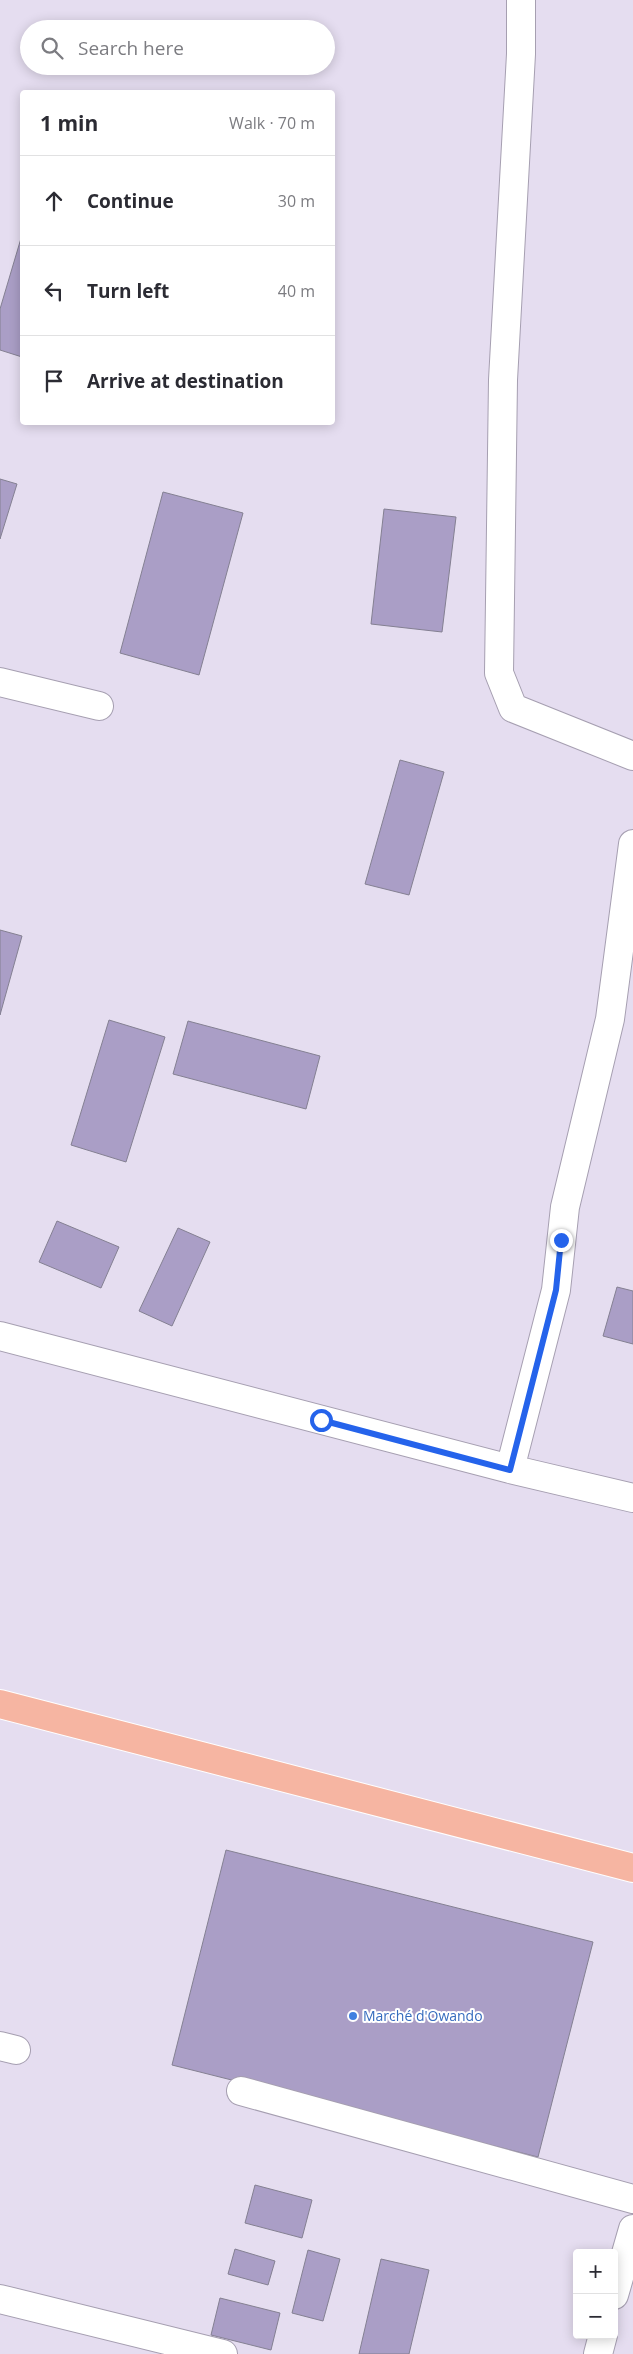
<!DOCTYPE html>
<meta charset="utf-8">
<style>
:root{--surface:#fff;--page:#f2f2f3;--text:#2b2b33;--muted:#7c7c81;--line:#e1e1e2}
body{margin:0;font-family:"Open Sans",sans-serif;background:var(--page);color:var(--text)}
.controls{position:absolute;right:15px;bottom:15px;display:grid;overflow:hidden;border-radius:5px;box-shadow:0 2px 12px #0003}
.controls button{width:45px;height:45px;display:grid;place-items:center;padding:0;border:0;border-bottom:1px solid var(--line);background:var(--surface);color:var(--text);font:25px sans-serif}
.stop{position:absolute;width:15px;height:15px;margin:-11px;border:4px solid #2563eb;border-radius:50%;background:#fff}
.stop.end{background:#2563eb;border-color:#fff;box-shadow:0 1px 5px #0008}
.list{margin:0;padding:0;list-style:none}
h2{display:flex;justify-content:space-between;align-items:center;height:65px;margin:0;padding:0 20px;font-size:21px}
h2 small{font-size:16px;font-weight:400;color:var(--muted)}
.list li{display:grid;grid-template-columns:32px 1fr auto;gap:15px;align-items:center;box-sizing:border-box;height:90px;padding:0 20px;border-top:1px solid var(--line)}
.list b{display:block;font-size:19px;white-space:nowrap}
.list em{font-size:16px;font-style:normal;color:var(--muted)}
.icon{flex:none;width:28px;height:28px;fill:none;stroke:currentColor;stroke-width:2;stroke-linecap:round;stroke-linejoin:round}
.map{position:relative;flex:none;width:633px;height:2354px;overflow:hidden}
.search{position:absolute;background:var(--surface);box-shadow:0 2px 12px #0003;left:20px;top:20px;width:315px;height:55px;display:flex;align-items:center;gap:12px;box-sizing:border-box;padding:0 18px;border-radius:28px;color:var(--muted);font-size:19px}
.panel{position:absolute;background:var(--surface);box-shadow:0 2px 12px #0003;left:20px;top:90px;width:315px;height:335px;border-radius:5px}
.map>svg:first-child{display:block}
.building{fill:#aa9ec6;stroke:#848092}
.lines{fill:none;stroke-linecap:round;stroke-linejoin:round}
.minor-casing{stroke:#a69fb1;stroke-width:30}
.major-casing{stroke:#fff;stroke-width:30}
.minor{stroke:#fff;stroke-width:28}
.major{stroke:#f6b5a2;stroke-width:28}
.route{stroke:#2563eb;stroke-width:6}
.shop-dot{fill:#3f7fe0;stroke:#fff;stroke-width:2}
.labels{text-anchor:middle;stroke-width:4;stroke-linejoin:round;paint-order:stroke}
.shop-label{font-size:14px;fill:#366cbe;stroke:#fff;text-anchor:start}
</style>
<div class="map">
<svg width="633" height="2354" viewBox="0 0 633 2354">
<rect width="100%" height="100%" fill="#e5ddf0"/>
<!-- building -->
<path class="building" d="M 22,235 L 22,357 L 0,350 L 0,309 Z
M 0,479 L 17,484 L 0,539 Z
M 163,492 L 243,513 L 199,675 L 120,653 Z
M 384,509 L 456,517 L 442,632 L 371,624 Z
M 400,760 L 444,772 L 409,895 L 365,884 Z
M 0,930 L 22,936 L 0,1015 Z
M 109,1020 L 165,1037 L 126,1162 L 71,1145 Z
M 188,1021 L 320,1056 L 306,1109 L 173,1074 Z
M 57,1221 L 119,1247 L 101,1288 L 39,1262 Z
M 178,1228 L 210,1242 L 172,1326 L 139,1311 Z
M 617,1287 L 633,1291 L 633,1344 L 603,1336 Z
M 226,1850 L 593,1942 L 538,2157 L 172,2065 Z
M 255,2185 L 312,2200 L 302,2238 L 245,2223 Z
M 235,2249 L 275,2261 L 268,2285 L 228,2274 Z
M 308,2250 L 340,2259 L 323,2321 L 292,2313 Z
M 381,2259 L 429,2270 L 409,2354 L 359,2354 Z
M 220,2298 L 280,2313 L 271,2350 L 211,2335 Z"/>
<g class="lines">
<defs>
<path id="minor" d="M 521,0 L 521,54 L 503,380 L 499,673 L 513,708 L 633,756
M 0,682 L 99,706
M 0,1336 L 510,1469 L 633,1498
M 510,1469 L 556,1290 L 565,1207 L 610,1019 L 633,844
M 0,2046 L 16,2050
M 241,2091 L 633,2199
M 614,2295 L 633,2229
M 0,2299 L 223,2354
M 598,2354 L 603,2335"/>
<path id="major" d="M 0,1704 L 633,1868"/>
</defs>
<!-- minor casing -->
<use href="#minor" class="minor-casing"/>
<!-- major casing -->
<use href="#major" class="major-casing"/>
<!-- minor -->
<use href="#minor" class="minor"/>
<!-- major -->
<use href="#major" class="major"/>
</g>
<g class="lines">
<!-- route -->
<path class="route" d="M 321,1420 L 510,1470 L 556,1290 L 561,1240"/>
</g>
<!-- markers -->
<circle class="shop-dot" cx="353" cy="2016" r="5"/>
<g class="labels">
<!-- shop labels -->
<g class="shop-label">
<text x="363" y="2021">Marché d'Owando</text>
</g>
</g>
</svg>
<div class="controls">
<button>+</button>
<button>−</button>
</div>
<div class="stop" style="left:321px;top:1420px"></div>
<div class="stop end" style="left:561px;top:1240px"></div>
<div class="search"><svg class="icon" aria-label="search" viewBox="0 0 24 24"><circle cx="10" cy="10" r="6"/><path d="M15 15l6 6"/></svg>Search here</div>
<section class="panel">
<h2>1 min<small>Walk · 70 m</small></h2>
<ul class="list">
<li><svg class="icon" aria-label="ahead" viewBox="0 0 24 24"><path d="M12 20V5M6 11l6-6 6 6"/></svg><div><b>Continue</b></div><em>30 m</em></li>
<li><svg class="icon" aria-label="left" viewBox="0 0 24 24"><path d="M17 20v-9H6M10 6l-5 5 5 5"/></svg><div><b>Turn left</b></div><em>40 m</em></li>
<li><svg class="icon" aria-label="arrive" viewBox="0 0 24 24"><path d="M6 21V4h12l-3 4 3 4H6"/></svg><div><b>Arrive at destination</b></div></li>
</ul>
</section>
</div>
